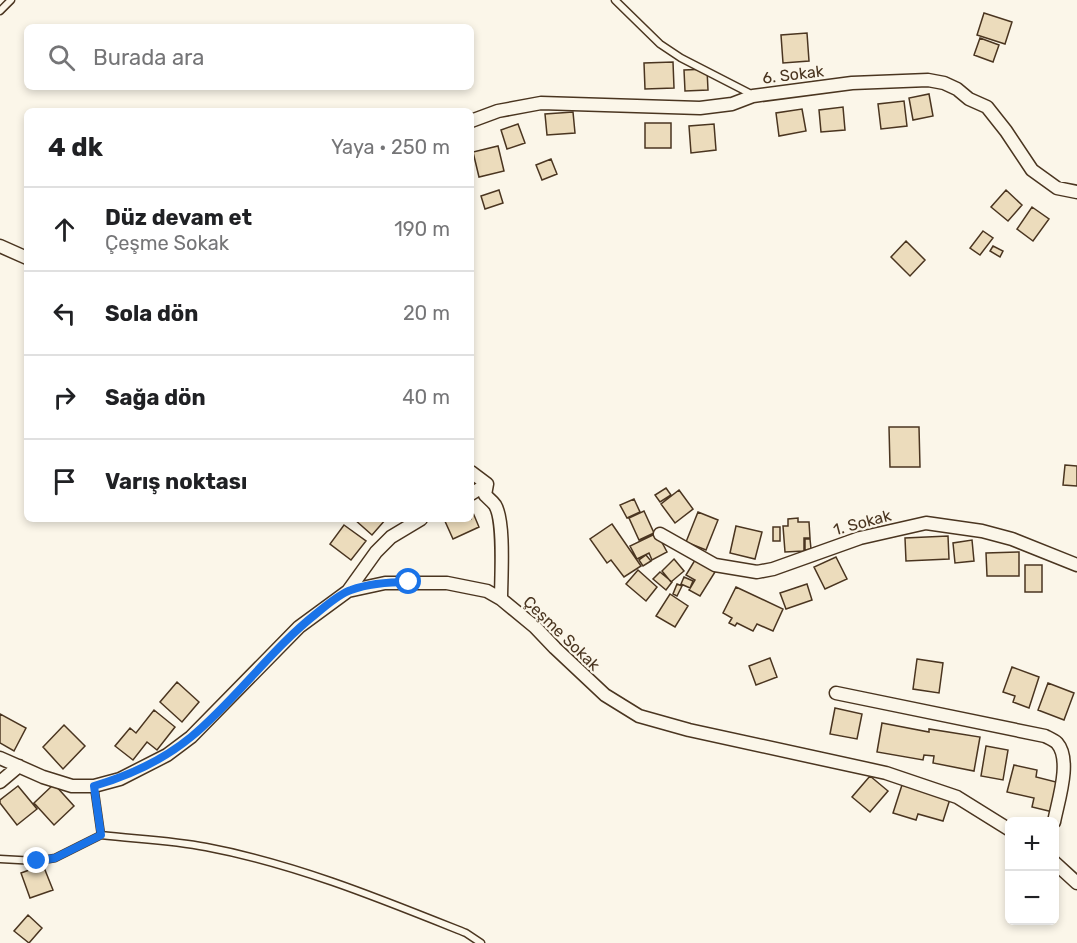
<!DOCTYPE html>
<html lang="tr">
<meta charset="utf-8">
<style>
:root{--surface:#fff;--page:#f2f2f2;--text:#202124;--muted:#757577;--line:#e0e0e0}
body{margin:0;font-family:Rubik,sans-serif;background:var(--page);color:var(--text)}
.controls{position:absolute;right:18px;bottom:18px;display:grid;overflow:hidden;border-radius:9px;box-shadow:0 3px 9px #0003}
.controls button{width:54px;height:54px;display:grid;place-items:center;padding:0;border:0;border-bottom:2px solid var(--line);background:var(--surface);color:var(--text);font:30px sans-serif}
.stop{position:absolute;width:18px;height:18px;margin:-14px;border:4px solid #1a73e8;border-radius:50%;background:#fff}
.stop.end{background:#1a73e8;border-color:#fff;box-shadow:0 2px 6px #0008}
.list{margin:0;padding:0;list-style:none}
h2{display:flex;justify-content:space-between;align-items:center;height:78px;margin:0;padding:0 24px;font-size:26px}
h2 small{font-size:20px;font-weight:400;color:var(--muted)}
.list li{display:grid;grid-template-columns:39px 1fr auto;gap:18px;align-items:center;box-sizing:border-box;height:84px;padding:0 24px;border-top:2px solid var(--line)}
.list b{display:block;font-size:22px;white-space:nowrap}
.list p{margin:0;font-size:20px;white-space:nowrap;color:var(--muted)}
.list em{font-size:20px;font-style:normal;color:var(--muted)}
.icon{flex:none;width:33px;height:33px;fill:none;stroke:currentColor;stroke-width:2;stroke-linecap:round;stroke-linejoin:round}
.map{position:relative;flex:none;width:1077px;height:943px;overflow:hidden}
.search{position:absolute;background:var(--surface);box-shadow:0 3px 9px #0003;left:24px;top:24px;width:450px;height:66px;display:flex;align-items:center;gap:15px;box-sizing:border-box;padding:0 21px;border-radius:9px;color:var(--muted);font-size:22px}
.panel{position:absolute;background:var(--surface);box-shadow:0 3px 9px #0003;left:24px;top:108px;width:450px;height:414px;border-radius:9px}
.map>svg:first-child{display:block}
.building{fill:#ecdcbc;stroke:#4a3520;stroke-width:1.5}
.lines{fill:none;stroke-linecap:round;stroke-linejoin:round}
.service-casing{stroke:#4a3520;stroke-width:9}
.minor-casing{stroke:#4a3520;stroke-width:15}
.service{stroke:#fbf6e9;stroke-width:6}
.minor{stroke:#fbf6e9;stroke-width:12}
.route{stroke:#1a73e8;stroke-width:8}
.labels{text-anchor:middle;stroke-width:4.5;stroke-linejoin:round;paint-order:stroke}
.street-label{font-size:16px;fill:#4a3520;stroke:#fbf6e9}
</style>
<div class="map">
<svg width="1077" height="943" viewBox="0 0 1077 943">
<rect width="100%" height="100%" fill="#fbf6e9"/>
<!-- building -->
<path class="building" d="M 984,13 L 1012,22 L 1005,44 L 977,35 Z
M 807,33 L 809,61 L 783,63 L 781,35 Z
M 980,38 L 999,45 L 993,62 L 974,55 Z
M 673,62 L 674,88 L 645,89 L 644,63 Z
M 707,69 L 708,90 L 685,91 L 684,70 Z
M 929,94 L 933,116 L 913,120 L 909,98 Z
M 904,101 L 907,126 L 881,129 L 878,104 Z
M 843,107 L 845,130 L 821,132 L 819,110 Z
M 802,109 L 806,131 L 779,136 L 776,113 Z
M 573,112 L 575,133 L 547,135 L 545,114 Z
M 645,123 L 671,123 L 671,148 L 645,148 Z
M 518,124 L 525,143 L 507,149 L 501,130 Z
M 714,124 L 716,150 L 691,153 L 689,126 Z
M 498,146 L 504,171 L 479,177 L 473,152 Z
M 551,159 L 557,174 L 542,180 L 536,165 Z
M 499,190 L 503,203 L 485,209 L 481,196 Z
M 1006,190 L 1022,205 L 1008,221 L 991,207 Z
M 1032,207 L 1049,219 L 1033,241 L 1017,229 Z
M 983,231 L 993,238 L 980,255 L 970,248 Z
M 906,241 L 925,260 L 910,276 L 891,257 Z
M 993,246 L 1003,251 L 1000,257 L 990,251 Z
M 889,427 L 919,427 L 920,467 L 890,467 Z
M 1065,465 L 1077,466 L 1077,486 L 1063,485 Z
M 666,488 L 671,495 L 660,502 L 655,495 Z
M 679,490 L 693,509 L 675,523 L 661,504 Z
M 634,499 L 640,512 L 627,518 L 620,505 Z
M 471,508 L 479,527 L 453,539 L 444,519 L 471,519 Z
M 644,511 L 654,533 L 639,540 L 629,518 Z
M 698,512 L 718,520 L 706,550 L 686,542 Z
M 798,518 L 798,522 L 809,522 L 810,538 L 804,538 L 804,551 L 785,552 L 783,526 L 788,526 L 788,519 Z
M 354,519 L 386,519 L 372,535 Z
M 612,524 L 641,566 L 624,577 L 611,560 L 607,563 L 590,539 Z
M 344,525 L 366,541 L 351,560 L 330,544 Z
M 736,526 L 762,532 L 755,559 L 730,553 Z
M 773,527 L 780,527 L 780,541 L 773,541 Z
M 657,533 L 667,552 L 652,560 L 649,553 L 637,559 L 630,546 Z
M 948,536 L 949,559 L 906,561 L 905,538 Z
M 805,539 L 810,539 L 811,549 L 805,550 Z
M 972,540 L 974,561 L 955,563 L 953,543 Z
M 1019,552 L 1019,576 L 987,576 L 986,553 Z
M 646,555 L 651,561 L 643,566 L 639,560 Z
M 836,557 L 847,579 L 825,589 L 814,567 Z
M 674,559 L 684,571 L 671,582 L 662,571 Z
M 695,560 L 715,572 L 700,596 L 689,590 L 695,580 L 686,575 Z
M 1025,565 L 1042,565 L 1042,592 L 1025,592 Z
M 638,570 L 657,587 L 646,601 L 626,584 Z
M 660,572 L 672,582 L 666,590 L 653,579 Z
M 684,577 L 693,581 L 690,588 L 681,584 Z
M 677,584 L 682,586 L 677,596 L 673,594 Z
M 807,584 L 812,600 L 786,609 L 780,593 Z
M 736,587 L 783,609 L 773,631 L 757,624 L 753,631 L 737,623 L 735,626 L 729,623 L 732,618 L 723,613 Z
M 670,594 L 688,606 L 675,627 L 656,616 Z
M 770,658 L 777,677 L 756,685 L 749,666 Z
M 917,659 L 943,663 L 939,693 L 913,689 Z
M 1012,667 L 1039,677 L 1029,708 L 1013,702 L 1015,696 L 1003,692 Z
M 177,682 L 199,702 L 182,722 L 160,702 Z
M 1048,683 L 1074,693 L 1064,720 L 1038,710 Z
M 835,708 L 862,714 L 857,739 L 830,734 Z
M 154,710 L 175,727 L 157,750 L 147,742 L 133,760 L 115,746 L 130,728 L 136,733 Z
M 0,714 L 26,728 L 14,751 L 0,743 Z
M 882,723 L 929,732 L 929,729 L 980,737 L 974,771 L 933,763 L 934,756 L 924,755 L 923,760 L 877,752 Z
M 64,725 L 85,746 L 63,769 L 43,747 Z
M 986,746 L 1008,750 L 1003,780 L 981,776 Z
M 1014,765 L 1037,770 L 1036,777 L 1060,783 L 1053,812 L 1032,807 L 1034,798 L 1007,792 Z
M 870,776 L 888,791 L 870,812 L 852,797 Z
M 54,784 L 74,806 L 54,825 L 34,803 Z
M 902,785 L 950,799 L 943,821 L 918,814 L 916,820 L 893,813 Z
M 18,786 L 37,809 L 17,825 L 0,803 L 0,800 Z
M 43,865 L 53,890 L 30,898 L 21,873 Z
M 28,915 L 42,928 L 29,943 L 14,931 Z"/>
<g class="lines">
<defs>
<path id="service" d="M 615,0 L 660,44 L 681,58 L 753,95
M 0,11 L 11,0
M 101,835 C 135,839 171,840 206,847 C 296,864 381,899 466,933 L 481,943
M 0,859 L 37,861 L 55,858 L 101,835 L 94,786"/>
<path id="minor" d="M 471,121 L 498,111 L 541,103 L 700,108 L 732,104 L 753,96 L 852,83 L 928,80 L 944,83 L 957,89 L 969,99 L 987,107 L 1006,131 L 1032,170 L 1057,188 L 1077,192
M 0,246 L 27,258
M 471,472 L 487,484
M 471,494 L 487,484 L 485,495 C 488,498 492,501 495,505 C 505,521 501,578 501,599
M 660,534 L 715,565 L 757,572 L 773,569 L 860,538 L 926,523 L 982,531 L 1012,539 L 1077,565
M 348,591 L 376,552 L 391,537 L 421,519
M 836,693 L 1045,736 C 1049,738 1054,740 1057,743 C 1072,760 1058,801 1054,822
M 0,758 L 43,777 L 72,786 L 94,786 L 120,779 L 167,755 L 191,737 L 299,627 L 348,591 L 385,583 L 447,583 L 487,591 L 501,599 L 535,627 L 555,648 L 605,695 L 639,716 L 689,730 L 886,773 L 957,797 L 1010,830
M 0,782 L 19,766
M 1054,862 L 1077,883"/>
</defs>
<!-- service casing -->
<use href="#service" class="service-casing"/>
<!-- minor casing -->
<use href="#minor" class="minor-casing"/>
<!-- service -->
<use href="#service" class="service"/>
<!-- minor -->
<use href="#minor" class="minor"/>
</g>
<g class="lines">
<!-- route -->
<path class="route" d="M 37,861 L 55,858 L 101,835 L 94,786 C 128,776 163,760 191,737 C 236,700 270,650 317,613 C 327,605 339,594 351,590 C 370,583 389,582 409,582"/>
</g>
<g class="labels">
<!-- street labels -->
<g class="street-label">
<text transform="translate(793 74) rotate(-7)" y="6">6. Sokak</text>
<text transform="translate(862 522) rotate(-15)" y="6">1. Sokak</text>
<text transform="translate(562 633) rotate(44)" y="6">Çeşme Sokak</text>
</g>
</g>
</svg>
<div class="controls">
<button>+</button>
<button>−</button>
</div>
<div class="stop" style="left:409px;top:582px"></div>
<div class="stop end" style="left:37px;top:861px"></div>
<div class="search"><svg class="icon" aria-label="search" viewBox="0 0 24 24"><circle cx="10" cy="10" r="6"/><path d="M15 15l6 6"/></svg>Burada ara</div>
<section class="panel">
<h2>4 dk<small>Yaya · 250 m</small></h2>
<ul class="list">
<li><svg class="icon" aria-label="ahead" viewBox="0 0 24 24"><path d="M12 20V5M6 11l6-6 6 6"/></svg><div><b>Düz devam et</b><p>Çeşme Sokak</p></div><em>190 m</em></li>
<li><svg class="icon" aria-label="left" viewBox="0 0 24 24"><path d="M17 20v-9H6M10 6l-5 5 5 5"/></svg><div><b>Sola dön</b></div><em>20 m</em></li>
<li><svg class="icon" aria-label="right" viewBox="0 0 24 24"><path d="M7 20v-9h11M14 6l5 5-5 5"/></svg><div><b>Sağa dön</b></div><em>40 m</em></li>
<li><svg class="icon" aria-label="arrive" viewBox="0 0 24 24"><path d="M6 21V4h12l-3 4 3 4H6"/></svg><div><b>Varış noktası</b></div></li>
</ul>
</section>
</div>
